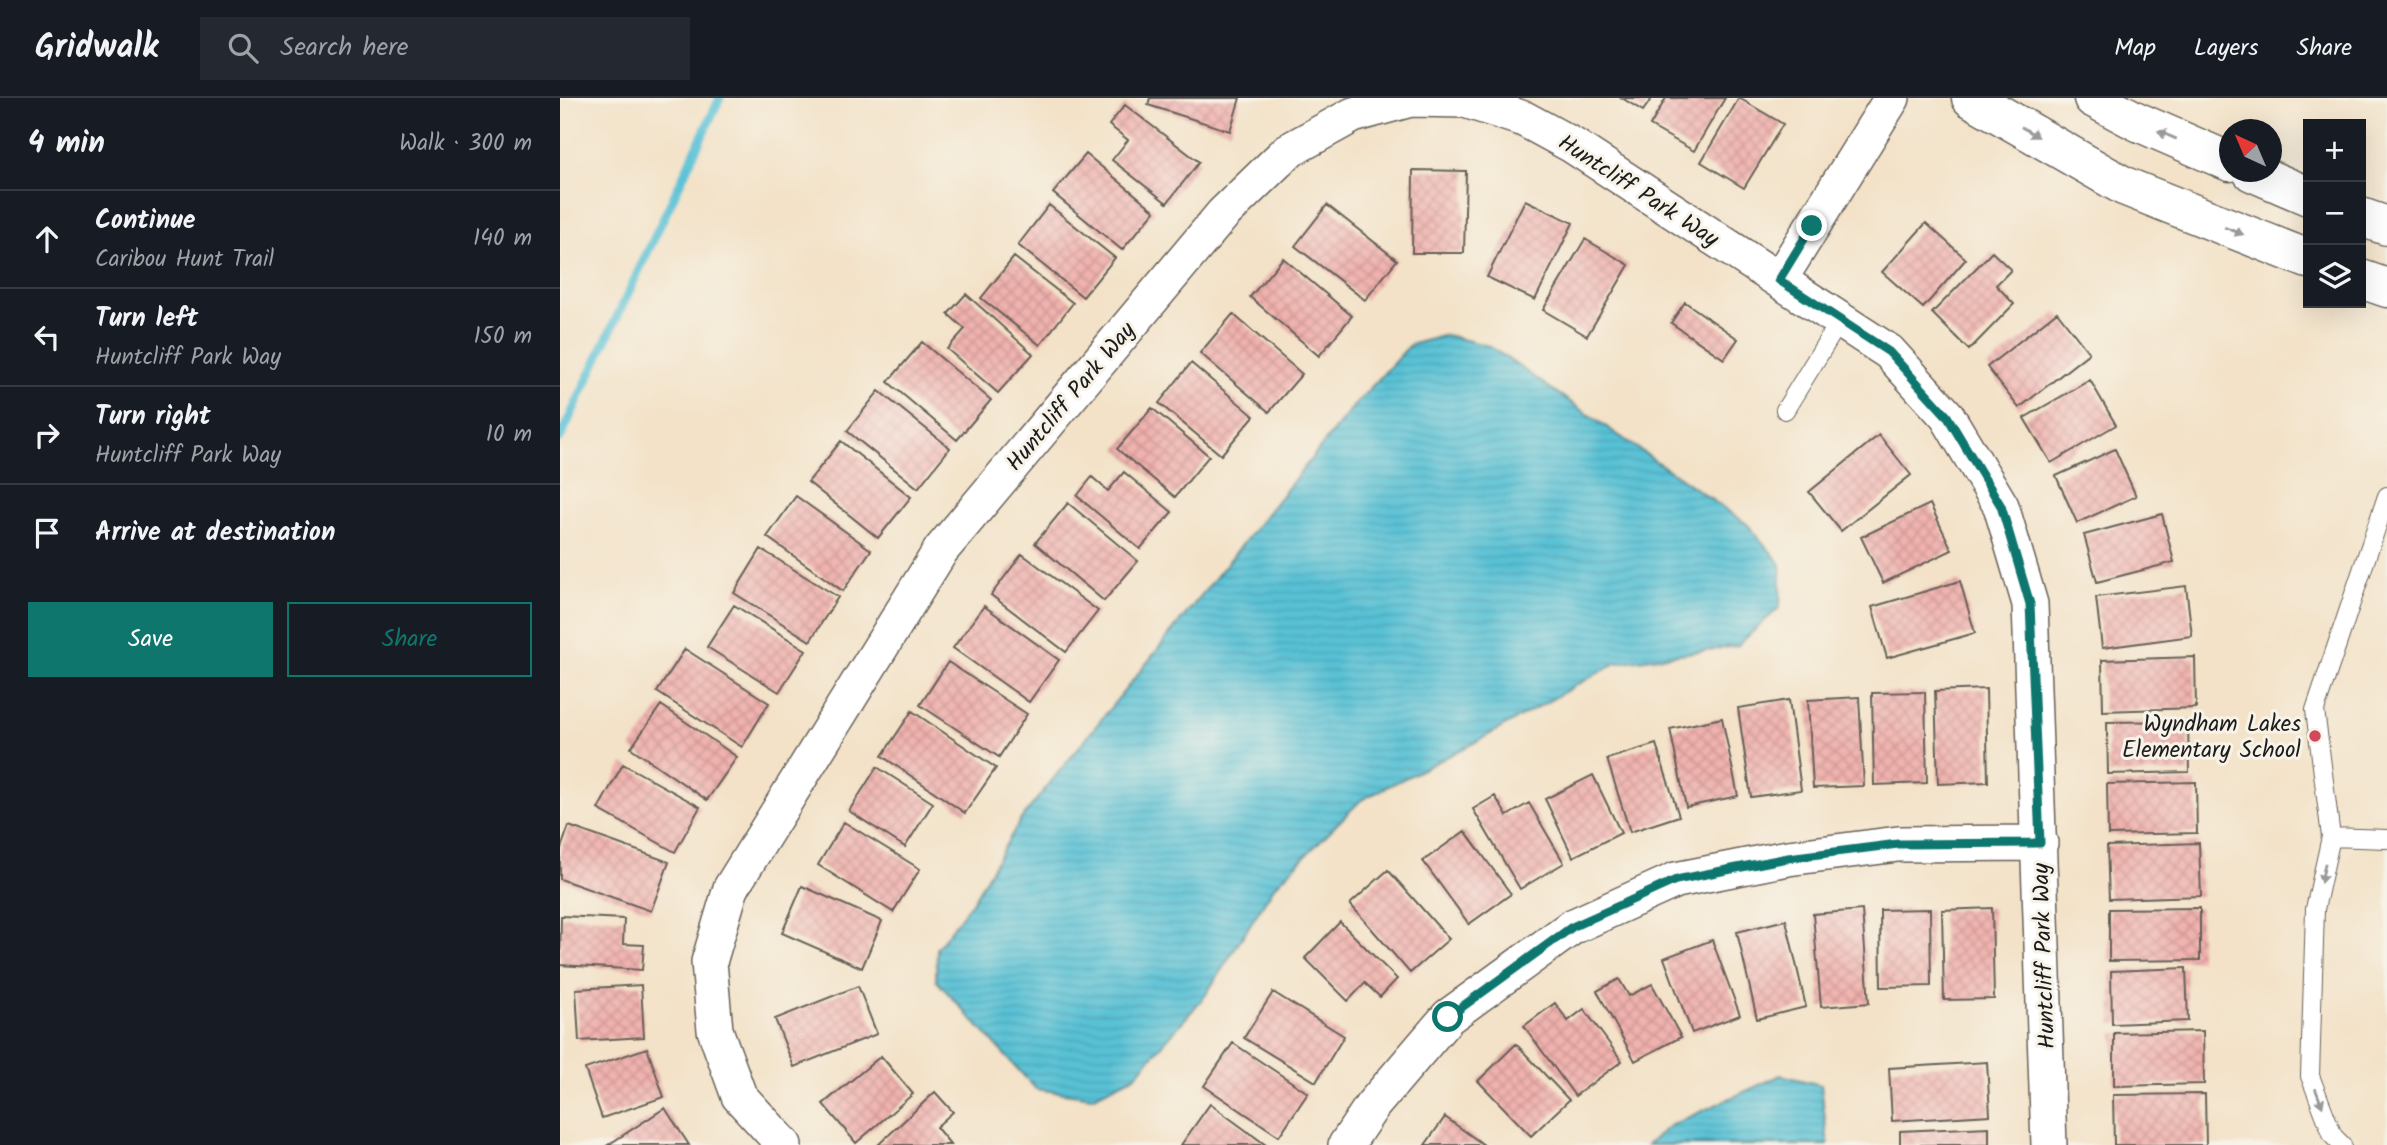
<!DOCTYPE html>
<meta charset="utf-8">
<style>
:root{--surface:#171b24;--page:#242831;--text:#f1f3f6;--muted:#9ea1a6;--line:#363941;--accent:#0f766e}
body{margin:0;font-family:Kalam,sans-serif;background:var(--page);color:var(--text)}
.controls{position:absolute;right:21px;top:21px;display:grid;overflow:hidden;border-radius:0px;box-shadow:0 7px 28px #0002}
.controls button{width:63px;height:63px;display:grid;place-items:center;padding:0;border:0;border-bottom:2px solid var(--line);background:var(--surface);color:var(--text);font:35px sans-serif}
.compass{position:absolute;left:1659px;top:21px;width:63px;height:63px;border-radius:50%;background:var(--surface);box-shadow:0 7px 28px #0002;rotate:316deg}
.stop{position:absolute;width:21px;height:21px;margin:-16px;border:5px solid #0f766e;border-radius:50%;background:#fff}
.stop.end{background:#0f766e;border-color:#fff;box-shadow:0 2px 7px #0008}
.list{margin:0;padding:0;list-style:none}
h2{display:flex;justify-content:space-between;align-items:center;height:91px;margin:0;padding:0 28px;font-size:30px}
h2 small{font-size:23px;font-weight:400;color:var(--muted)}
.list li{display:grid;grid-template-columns:46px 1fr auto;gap:21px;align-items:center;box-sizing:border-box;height:98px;padding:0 28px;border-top:2px solid var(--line)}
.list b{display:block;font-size:26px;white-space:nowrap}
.list p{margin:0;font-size:23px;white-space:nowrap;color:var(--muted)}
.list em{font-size:23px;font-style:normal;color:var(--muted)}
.actions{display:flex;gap:14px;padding:21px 28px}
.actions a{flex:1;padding:16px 0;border:2px solid var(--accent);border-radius:0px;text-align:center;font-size:24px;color:var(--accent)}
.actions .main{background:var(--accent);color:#fff}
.icon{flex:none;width:38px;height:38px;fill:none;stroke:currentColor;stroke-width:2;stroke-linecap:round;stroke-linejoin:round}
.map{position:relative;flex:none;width:1827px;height:1047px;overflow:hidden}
header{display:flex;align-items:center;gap:42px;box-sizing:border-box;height:98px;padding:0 35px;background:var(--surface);border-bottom:2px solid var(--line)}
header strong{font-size:33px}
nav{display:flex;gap:38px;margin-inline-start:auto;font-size:24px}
.search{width:490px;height:63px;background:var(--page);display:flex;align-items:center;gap:18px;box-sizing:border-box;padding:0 24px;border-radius:0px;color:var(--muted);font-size:26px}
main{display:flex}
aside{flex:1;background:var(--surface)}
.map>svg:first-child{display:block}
.water{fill:url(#water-rules);stroke:#3a6e78;stroke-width:2}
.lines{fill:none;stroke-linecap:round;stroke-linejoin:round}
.stream{stroke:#58c1d5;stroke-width:9}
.building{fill:url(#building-cross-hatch)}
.service-casing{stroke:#676158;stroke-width:20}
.minor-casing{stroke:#676158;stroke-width:38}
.tertiary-casing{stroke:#676158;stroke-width:41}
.service{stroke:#fff;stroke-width:18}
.minor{stroke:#fff;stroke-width:35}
.tertiary{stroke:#fff;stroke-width:38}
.oneway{fill:#999}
.route{stroke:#0f766e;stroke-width:9}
.poi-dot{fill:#d1495b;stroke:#f7f3e8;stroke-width:2.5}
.labels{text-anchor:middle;stroke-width:6;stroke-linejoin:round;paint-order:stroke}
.street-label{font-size:23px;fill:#1c1c1c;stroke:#f7f3e8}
.poi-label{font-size:23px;fill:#1c1c1c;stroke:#f7f3e8;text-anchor:end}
</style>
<header>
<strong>Gridwalk</strong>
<div class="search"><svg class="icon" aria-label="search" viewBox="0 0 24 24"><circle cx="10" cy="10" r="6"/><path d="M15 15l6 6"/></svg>Search here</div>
<nav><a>Map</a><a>Layers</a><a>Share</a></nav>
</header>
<main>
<aside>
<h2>4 min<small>Walk · 300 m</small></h2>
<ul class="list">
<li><svg class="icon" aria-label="ahead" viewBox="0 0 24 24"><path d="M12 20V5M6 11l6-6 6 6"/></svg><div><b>Continue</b><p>Caribou Hunt Trail</p></div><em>140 m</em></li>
<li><svg class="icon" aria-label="left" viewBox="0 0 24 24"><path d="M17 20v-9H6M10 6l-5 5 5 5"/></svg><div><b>Turn left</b><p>Huntcliff Park Way</p></div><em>150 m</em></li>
<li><svg class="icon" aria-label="right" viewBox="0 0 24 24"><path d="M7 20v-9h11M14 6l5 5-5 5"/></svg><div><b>Turn right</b><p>Huntcliff Park Way</p></div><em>10 m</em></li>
<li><svg class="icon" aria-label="arrive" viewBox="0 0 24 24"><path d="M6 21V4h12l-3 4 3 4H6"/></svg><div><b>Arrive at destination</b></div></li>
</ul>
<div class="actions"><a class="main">Save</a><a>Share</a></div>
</aside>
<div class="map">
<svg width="1827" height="1047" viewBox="0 0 1827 1047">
<defs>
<pattern id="water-rules" width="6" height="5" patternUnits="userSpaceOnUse" patternTransform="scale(1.75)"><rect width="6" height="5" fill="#58c1d5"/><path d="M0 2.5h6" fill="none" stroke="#4ca5b6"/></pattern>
<pattern id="building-cross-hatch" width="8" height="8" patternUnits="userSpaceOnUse" patternTransform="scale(1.75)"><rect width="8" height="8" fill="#f0b2ae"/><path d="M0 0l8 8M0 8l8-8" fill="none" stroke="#cd9895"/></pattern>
</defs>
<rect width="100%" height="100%" fill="#f7f3e8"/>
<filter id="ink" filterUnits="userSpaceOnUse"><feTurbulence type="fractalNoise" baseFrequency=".0143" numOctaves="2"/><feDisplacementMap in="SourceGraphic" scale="14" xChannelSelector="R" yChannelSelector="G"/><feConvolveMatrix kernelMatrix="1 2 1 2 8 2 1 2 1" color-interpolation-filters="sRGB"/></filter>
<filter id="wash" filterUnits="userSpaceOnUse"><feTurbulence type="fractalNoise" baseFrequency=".00686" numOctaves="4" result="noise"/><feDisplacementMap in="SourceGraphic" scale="28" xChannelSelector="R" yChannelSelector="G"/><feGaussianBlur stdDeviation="1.57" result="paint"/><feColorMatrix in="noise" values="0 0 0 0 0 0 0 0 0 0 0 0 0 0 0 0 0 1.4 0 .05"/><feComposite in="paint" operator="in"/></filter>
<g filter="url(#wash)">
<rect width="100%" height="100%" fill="#f3e2c8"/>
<!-- water -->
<path class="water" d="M 886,237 L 929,248 L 1187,426 L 1221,466 L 1220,509 L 1177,548 L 1056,565 L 914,645 L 801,702 L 714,789 L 645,898 L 575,978 L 532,999 L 476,991 L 376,882 L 377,850 L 412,804 L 461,721 L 793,309 L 850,247 Z
M 1221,977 L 1261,987 L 1268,1047 L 1087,1047 L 1109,1028 Z"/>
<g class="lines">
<!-- stream -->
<path class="stream" d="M 0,340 L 160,0"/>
</g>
<g id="blocks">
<!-- building -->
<path class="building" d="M 590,0 L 680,0 L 670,33 L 588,7 Z
M 1062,0 L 1092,0 L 1083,13 Z
M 1106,0 L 1165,0 L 1134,53 L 1090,28 Z
M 1179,0 L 1223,26 L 1184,90 L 1141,64 Z
M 565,7 L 639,64 L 607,105 L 552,62 L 568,42 L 549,27 Z
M 526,56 L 595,113 L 562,152 L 493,95 Z
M 853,72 L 906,73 L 904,155 L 852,155 Z
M 965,102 L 1013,125 L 975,202 L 927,179 Z
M 489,107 L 555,160 L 523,199 L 458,147 Z
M 767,107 L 837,162 L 805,202 L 735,148 Z
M 1366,125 L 1406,161 L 1363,210 L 1322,174 Z
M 1025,141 L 1069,167 L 1027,238 L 983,212 Z
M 1432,154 L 1451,172 L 1436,187 L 1454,206 L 1409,252 L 1372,215 Z
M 454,159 L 513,205 L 480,247 L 421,200 Z
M 723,160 L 792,218 L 759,258 L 690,199 Z
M 406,196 L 473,256 L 438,295 L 387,251 L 405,231 L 388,216 Z
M 1125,204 L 1178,241 L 1164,261 L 1111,225 Z
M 1497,214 L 1529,255 L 1459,310 L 1427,269 Z
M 673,216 L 742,276 L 709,314 L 640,255 Z
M 362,244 L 431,302 L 397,342 L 328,284 Z
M 631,265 L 694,318 L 661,357 L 599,305 Z
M 1530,282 L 1556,327 L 1491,365 L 1464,320 Z
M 319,293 L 390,350 L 358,390 L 287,333 Z
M 592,310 L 649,358 L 615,399 L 557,351 Z
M 1319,337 L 1351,377 L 1281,433 L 1249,394 Z
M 281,343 L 351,399 L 318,440 L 248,384 Z
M 1555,351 L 1576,398 L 1517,425 L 1496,378 Z
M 564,374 L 612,414 L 580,451 L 517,398 L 532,379 L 548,393 Z
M 236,398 L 311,452 L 283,493 L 207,439 Z
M 508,405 L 578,463 L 544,503 L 475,445 Z
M 1370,406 L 1392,452 L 1323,485 L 1301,439 Z
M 1602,416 L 1614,464 L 1537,484 L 1524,437 Z
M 201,451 L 278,499 L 250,543 L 174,495 Z
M 462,456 L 538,513 L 506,554 L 431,497 Z
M 1400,483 L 1415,535 L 1327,560 L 1312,509 Z
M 1626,488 L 1632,538 L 1542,550 L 1536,499 Z
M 174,507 L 246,552 L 219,594 L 147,549 Z
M 424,508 L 499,562 L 469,604 L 393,550 Z
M 125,551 L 209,605 L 182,649 L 97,594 Z
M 1635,559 L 1636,610 L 1543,613 L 1542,562 Z
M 388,564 L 467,616 L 439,659 L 360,607 Z
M 1426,591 L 1428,684 L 1378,686 L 1375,593 Z
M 1365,594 L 1367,685 L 1314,687 L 1312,595 Z
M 1299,599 L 1304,688 L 1253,690 L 1248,602 Z
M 1229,602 L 1241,692 L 1191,699 L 1178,610 Z
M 101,607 L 177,659 L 147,702 L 71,650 Z
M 352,613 L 436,670 L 405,715 L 322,658 Z
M 1162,620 L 1178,698 L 1126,709 L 1110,631 Z
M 1628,623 L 1629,674 L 1548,676 L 1547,624 Z
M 1096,646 L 1119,718 L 1070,734 L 1047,661 Z
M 63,666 L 140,709 L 115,754 L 38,711 Z
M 317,669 L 373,705 L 345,749 L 289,713 Z
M 1033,677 L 1061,735 L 1013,759 L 985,701 Z
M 1636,684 L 1637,735 L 1548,737 L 1547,686 Z
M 935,698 L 947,718 L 969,705 L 1004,765 L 960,791 L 913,711 Z
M 284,724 L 360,771 L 333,814 L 258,767 Z
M 9,728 L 109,764 L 91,813 L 0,781 L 0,753 Z
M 905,733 L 951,796 L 909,826 L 863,763 Z
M 1639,745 L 1641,798 L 1549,801 L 1547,748 Z
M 828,772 L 889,841 L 850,875 L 790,806 Z
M 242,788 L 322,823 L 302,870 L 222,835 Z
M 1432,810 L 1434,901 L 1384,902 L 1382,812 Z
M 1640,810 L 1640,862 L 1549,863 L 1549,811 Z
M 1370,811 L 1371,888 L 1321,889 L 1320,812 Z
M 1302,812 L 1309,905 L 1261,909 L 1253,816 Z
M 1,818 L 64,821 L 63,846 L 84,847 L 82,872 L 0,867 Z
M 1226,822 L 1246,909 L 1197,921 L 1177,834 Z
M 780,824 L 837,881 L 820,899 L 805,885 L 788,903 L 745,860 Z
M 1152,842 L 1180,917 L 1132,935 L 1104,860 Z
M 1626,870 L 1628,923 L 1552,926 L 1551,873 Z
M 1059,881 L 1069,898 L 1092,886 L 1121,939 L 1075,963 L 1037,893 Z
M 81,887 L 84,939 L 19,943 L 16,891 Z
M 298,888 L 317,936 L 234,969 L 215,921 Z
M 713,894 L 784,938 L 756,984 L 684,940 Z
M 995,905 L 1008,923 L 1024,911 L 1062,963 L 1015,998 L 964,928 Z
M 1643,933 L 1644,986 L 1554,988 L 1554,935 Z
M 673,945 L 748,995 L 719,1038 L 644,988 Z
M 956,946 L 1009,1002 L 971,1038 L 918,983 Z
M 87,950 L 104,999 L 42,1020 L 25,971 Z
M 321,958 L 353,996 L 296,1045 L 263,1006 Z
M 1427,964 L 1430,1017 L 1332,1023 L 1329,970 Z
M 375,994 L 393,1014 L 376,1029 L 391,1047 L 318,1047 Z
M 1645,996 L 1646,1047 L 1554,1047 L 1553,997 Z
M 650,1006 L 706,1047 L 621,1047 Z
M 105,1010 L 129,1047 L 48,1047 Z
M 885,1019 L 924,1047 L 865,1047 Z
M 1429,1029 L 1429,1047 L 1340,1047 L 1340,1033 Z"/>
</g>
</g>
<g filter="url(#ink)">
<use href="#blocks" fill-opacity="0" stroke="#676158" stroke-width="2"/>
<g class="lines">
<defs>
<path id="service" d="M 1225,312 L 1279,224
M 1771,739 L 1755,612 L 1827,398
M 1782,1047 L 1773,1038 L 1750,978 L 1755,811 L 1771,739 L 1827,741"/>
<path id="minor" d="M 1219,182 L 1332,0
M 224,1047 L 179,998 L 155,932 L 149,864 L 171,790 L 381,452 L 663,116 L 728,53 L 793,17 L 851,1 L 905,2 L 964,21 L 1012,47 L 1329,254 L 1387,318 L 1441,408 L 1470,506 L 1489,1047
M 786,1047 L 812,1008 L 888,919 L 1012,829 L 1116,782 L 1228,760 L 1338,746 L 1480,745"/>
<path id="tertiary" d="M 1411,0 L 1564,88 L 1748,161
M 1533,0 L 1576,23 L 1670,64
M 1692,74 L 1748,98
M 1801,119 L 1827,128
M 1801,181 L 1827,190"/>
</defs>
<!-- service casing -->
<use href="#service" class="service-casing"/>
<!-- minor casing -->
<use href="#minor" class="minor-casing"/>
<!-- tertiary casing -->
<use href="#tertiary" class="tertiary-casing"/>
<!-- service -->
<use href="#service" class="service"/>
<!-- minor -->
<use href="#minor" class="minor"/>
<!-- tertiary -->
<use href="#tertiary" class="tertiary"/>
</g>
<!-- one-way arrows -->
<defs><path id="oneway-solid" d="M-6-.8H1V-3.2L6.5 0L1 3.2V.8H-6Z" transform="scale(1.75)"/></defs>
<g class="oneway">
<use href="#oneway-solid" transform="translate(1470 34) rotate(30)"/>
<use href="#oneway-solid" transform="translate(1607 37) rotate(-157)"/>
<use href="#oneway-solid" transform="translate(1674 133) rotate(21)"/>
<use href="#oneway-solid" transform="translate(1763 775) rotate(102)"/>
<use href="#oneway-solid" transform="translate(1759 1000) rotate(69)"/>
</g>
</g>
<g class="lines" filter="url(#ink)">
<!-- route -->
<path class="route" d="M 888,919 L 1012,829 L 1116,782 L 1228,760 L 1338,746 L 1480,745 L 1470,506 L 1441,408 L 1387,318 L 1329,254 L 1219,182 L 1252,128"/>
</g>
<!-- markers -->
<circle class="poi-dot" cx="1755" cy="638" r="7"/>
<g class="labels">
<!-- street labels -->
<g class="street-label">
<text transform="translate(1079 92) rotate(33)" y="8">Huntcliff Park Way</text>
<text transform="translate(510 298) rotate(-50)" y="8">Huntcliff Park Way</text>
<text transform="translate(1483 858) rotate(-92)" y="8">Huntcliff Park Way</text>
</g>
<!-- poi labels -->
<g class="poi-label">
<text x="1741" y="633">Wyndham Lakes<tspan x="1741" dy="26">Elementary School</tspan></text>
</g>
</g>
</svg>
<div class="controls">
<button>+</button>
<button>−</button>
<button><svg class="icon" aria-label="layers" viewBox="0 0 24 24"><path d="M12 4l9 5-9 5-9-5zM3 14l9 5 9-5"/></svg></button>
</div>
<svg class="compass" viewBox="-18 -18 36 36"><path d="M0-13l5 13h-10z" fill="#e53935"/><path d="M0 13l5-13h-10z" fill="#9ea1a6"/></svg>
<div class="stop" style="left:888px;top:919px"></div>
<div class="stop end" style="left:1252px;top:128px"></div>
</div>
</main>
